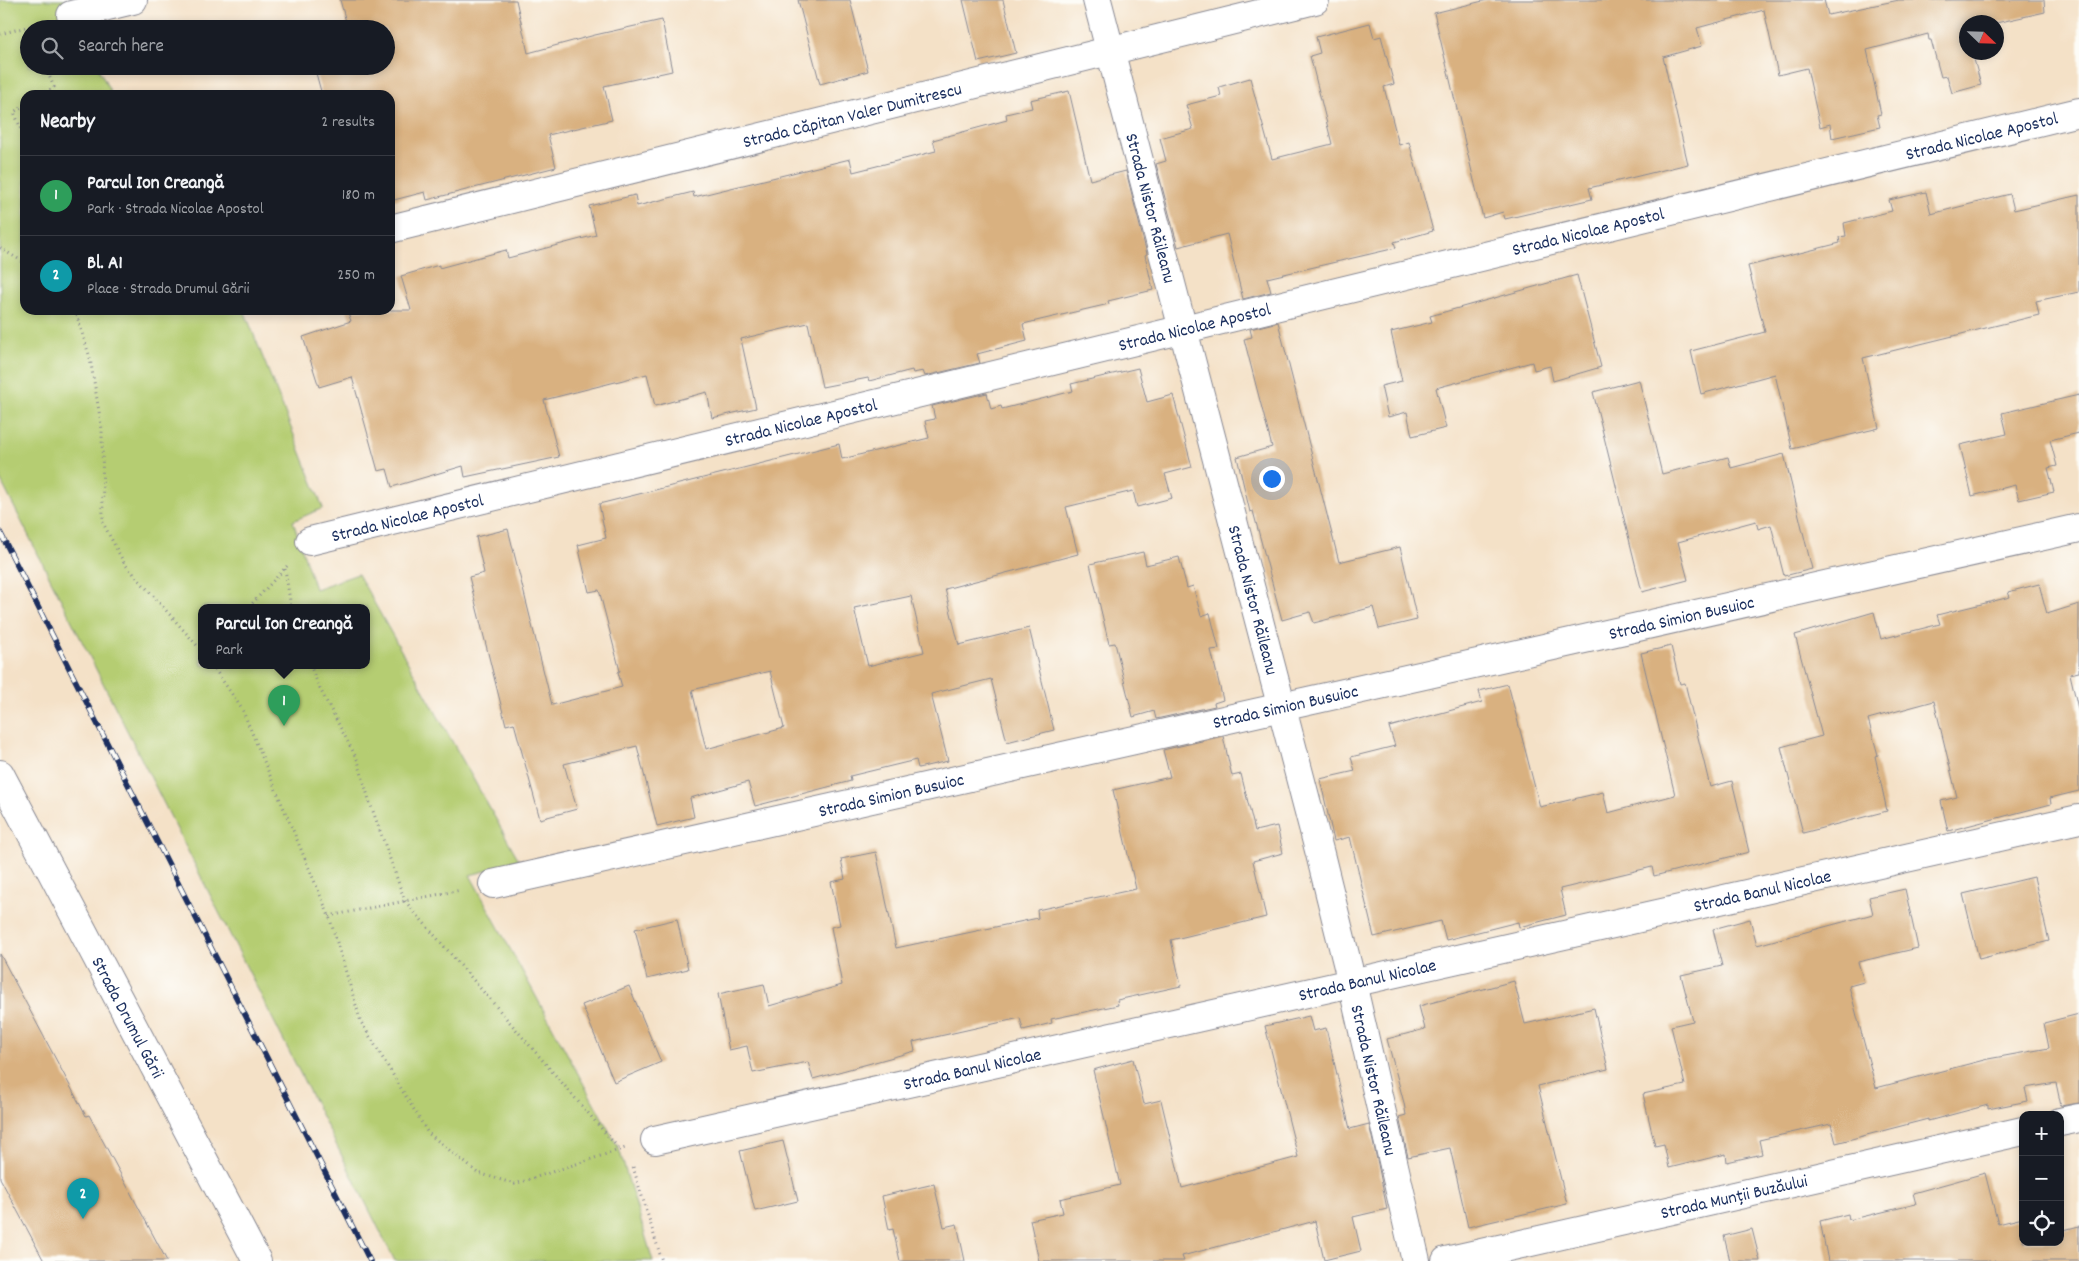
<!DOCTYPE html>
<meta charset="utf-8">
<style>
:root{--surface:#171b24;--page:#242831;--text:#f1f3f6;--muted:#9ea1a6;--line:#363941;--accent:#0f766e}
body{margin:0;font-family:Dekko,sans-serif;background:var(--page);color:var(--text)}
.controls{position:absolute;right:15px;bottom:15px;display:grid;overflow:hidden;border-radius:10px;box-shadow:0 2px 8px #0003}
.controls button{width:45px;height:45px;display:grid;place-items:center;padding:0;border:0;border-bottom:1px solid var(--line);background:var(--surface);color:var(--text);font:25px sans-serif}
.compass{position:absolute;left:1959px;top:15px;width:45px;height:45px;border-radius:50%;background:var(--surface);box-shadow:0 2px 8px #0003;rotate:113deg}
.you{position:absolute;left:1271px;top:478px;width:18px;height:18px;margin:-12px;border:4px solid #fff;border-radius:50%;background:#1a73e8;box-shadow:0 0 0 8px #1a73e833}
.badge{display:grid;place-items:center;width:32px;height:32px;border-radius:50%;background:var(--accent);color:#fff;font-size:16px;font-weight:700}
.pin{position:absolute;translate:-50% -41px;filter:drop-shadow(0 1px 2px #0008)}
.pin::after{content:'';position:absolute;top:26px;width:18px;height:15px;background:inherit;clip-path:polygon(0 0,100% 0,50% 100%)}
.popup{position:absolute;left:198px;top:604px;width:172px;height:65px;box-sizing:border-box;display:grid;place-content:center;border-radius:10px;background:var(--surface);filter:drop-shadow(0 1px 4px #0005);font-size:16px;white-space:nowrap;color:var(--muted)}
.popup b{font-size:19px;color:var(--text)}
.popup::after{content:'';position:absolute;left:50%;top:100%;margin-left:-10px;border:10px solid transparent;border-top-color:var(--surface)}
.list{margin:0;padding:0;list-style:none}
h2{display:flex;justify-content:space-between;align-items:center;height:65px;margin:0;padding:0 20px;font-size:21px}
h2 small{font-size:16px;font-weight:400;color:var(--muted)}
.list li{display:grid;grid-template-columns:32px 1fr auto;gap:15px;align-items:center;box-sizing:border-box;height:80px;padding:0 20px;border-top:1px solid var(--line)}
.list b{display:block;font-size:19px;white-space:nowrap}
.list p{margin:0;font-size:16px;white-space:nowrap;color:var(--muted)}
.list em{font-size:16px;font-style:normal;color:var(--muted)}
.icon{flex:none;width:28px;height:28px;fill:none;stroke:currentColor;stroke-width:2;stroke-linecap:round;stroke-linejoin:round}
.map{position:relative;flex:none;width:2079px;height:1261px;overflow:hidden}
.search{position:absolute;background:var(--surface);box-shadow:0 2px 8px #0003;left:20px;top:20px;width:375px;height:55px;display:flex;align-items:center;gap:12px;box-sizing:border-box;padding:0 18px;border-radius:28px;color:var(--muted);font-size:19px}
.panel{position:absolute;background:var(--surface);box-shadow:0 2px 8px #0003;left:20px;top:90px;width:375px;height:225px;border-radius:15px}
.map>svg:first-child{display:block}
.green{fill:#b5cd72;stroke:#687e68;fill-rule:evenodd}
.building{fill:#d9b180;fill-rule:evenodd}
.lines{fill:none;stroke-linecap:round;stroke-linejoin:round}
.minor-casing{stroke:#888892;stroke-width:30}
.path{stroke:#888892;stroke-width:3;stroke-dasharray:1 4;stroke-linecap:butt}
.minor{stroke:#fff;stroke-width:28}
.rail-casing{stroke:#1b2f5e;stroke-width:5.5}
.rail{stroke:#fdfcf7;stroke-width:4;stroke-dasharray:11;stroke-linecap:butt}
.labels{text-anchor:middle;stroke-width:4;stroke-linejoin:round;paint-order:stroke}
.street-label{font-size:18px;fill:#1b2f5e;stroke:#fdfcf7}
</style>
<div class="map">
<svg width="2079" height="1261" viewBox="0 0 2079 1261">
<rect width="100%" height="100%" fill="#fdfcf7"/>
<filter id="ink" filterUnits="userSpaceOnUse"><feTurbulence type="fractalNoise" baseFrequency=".02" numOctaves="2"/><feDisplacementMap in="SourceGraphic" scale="10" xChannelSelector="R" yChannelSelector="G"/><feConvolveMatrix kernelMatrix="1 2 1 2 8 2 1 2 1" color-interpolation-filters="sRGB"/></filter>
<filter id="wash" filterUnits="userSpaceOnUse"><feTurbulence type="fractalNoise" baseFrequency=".0096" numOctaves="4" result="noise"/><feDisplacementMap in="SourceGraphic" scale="20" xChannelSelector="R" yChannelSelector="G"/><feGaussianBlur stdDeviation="1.12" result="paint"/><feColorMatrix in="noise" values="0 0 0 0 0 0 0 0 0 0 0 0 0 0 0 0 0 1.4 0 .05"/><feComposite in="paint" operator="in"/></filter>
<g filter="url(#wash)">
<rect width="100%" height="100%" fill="#f4e1c7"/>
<!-- green -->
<path class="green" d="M 0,0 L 64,0 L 78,29 L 29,29 L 29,66 L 97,66 L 112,95 L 25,95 L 25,310 L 244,310 L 323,508 L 293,521 L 315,589 L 358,574 L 520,862 L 470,875 L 619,1149 L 653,1261 L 395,1261 L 0,479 ZM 202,607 L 366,607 L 366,665 L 202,665 Z"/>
<g id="blocks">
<!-- building -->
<path class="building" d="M 340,0 L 516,0 L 528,53 L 595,35 L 662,20 L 672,71 L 604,86 L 612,120 L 548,135 L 556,167 L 427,200 L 425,192 L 390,201 L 390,95 L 322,95 L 314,66 L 386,66 L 386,29 L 348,29 Z
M 798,0 L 850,0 L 868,71 L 820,84 Z
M 963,0 L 1003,0 L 1016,53 L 978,62 Z
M 1487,0 L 1824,0 L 1828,15 L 1899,0 L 2044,0 L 2045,12 L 1996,23 L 1966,22 L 1966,52 L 1972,52 L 1981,85 L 1952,93 L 1947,76 L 1941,77 L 1931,40 L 1929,40 L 1928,34 L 1867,50 L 1881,114 L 1877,115 L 1880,127 L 1832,138 L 1830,124 L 1820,127 L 1807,68 L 1778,75 L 1764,10 L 1697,28 L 1702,46 L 1663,57 L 1688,164 L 1589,188 L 1592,199 L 1505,219 L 1503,212 L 1483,218 L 1434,13 Z
M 1370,23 L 1374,38 L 1381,36 L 1394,84 L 1384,87 L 1399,145 L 1409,142 L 1433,231 L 1394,242 L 1396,248 L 1267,278 L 1271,292 L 1243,299 L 1227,234 L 1178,247 L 1156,164 L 1166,161 L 1160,138 L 1193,129 L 1186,105 L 1221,96 L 1219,87 L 1250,78 L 1272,159 L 1332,144 L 1310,56 L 1320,53 L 1316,37 Z
M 1069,91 L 1090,180 L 1126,171 L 1147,254 L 1145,255 L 1153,290 L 1108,301 L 1109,304 L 1023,324 L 1027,341 L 977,354 L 980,363 L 925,376 L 923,371 L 913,373 L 912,370 L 869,381 L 868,378 L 822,387 L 808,323 L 741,339 L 756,408 L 712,418 L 707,392 L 655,406 L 647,374 L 544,400 L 559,457 L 465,477 L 463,466 L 392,487 L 387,469 L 378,471 L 352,377 L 319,387 L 303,337 L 351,321 L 347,310 L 411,310 L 401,276 L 439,265 L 439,268 L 506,250 L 508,258 L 596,235 L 589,206 L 635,195 L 637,206 L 693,192 L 694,197 L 850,159 L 853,172 L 936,151 L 933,140 L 1007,120 L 1006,114 L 1032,108 L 1030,100 Z
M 1926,192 L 1931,214 L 2010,194 L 2014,210 L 2079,195 L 2079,292 L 2036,301 L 2039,315 L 1863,358 L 1879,428 L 1792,449 L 1775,374 L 1701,394 L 1691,351 L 1765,332 L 1748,266 L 1840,243 L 1839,237 L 1846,236 L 1844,223 L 1892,211 L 1889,200 Z
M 1577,275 L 1601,367 L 1553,381 L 1550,366 L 1534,370 L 1532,362 L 1436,388 L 1446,428 L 1412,436 L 1407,412 L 1388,417 L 1381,386 L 1402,381 L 1391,332 L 1432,322 L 1430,316 Z
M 1278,322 L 1339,562 L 1400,547 L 1417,620 L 1379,629 L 1373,607 L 1314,623 L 1310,612 L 1282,620 L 1253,511 L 1250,512 L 1237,457 L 1272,447 L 1244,339 L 1252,337 L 1250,329 Z
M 1138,368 L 1147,402 L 1173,395 L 1192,467 L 1165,474 L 1172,498 L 1137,507 L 1133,491 L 1066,507 L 1078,554 L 945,589 L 959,645 L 1029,628 L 1054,730 L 1007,742 L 991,679 L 931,694 L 948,761 L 918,768 L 916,760 L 850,776 L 851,781 L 755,806 L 748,782 L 690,798 L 694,817 L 657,826 L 637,746 L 564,764 L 577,809 L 540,819 L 514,723 L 506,725 L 469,577 L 484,573 L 476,537 L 508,529 L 552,705 L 622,687 L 618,672 L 620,671 L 599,590 L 589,592 L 578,545 L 606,538 L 599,504 L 839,444 L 842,459 L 929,438 L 925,421 L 935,419 L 932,406 L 987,393 L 991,409 L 1001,406 L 1002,409 L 1073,391 L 1071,384 ZM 911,596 L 924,652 L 868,666 L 854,608 ZM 770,671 L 784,728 L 706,749 L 692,690 Z
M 1639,380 L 1662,474 L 1728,457 L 1731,468 L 1784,454 L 1812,569 L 1784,576 L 1771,525 L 1758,529 L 1756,521 L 1678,542 L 1688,580 L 1642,592 L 1593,392 Z
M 2079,395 L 2079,433 L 2050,440 L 2057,466 L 2048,468 L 2054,492 L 2019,500 L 2015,485 L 1972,496 L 1960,445 L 2007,434 L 2002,413 Z
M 1143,552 L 1146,565 L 1179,557 L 1187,588 L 1193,586 L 1201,616 L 1210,613 L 1219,649 L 1211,650 L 1223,700 L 1214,703 L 1215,706 L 1156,719 L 1154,711 L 1133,717 L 1115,643 L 1109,644 L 1090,564 Z
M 2039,584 L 2047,614 L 2079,604 L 2079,672 L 2070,674 L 2079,713 L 2079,791 L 2050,798 L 2051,804 L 1948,831 L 1941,801 L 1957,797 L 1934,701 L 1868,719 L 1878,755 L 1875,756 L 1887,811 L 1803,833 L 1781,747 L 1822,736 L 1795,635 L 1874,612 L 1881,639 L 1940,624 L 1937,615 L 2010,597 L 2008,592 Z
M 1671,646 L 1680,684 L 1685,683 L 1710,787 L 1732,781 L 1749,852 L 1654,876 L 1652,867 L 1560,889 L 1566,915 L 1519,927 L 1518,922 L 1446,940 L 1441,921 L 1374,937 L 1350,837 L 1334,841 L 1320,779 L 1355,771 L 1351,757 L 1395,746 L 1389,727 L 1482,702 L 1479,691 L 1508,684 L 1540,807 L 1603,792 L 1608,813 L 1675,795 L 1641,653 Z
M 1223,736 L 1232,776 L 1241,774 L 1255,831 L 1277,826 L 1283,853 L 1253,861 L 1266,917 L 1171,940 L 1181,986 L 1117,1000 L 1118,1005 L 1051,1019 L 1052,1023 L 1023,1030 L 1020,1018 L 913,1042 L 915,1051 L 813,1079 L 808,1062 L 753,1073 L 747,1046 L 729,1050 L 718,994 L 764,984 L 769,1006 L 842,985 L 831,927 L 840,925 L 831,882 L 845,879 L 841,859 L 876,852 L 896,948 L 1038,918 L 1037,910 L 1136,889 L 1113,790 L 1170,777 L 1163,750 Z
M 2034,877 L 2049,941 L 1979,959 L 1963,894 Z
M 1905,889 L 1918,948 L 1858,962 L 1864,982 L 1849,986 L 1876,1088 L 1988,1059 L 2049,1048 L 2044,1023 L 2079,1014 L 2079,1103 L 2061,1106 L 2056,1083 L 2025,1088 L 2028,1101 L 1988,1109 L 1988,1105 L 1928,1121 L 1928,1119 L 1836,1143 L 1831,1124 L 1759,1140 L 1762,1154 L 1727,1162 L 1726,1154 L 1669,1168 L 1664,1144 L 1655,1146 L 1643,1094 L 1685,1085 L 1671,1026 L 1693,1021 L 1681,975 L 1722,966 L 1713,929 L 1750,919 L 1757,945 L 1873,914 L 1869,897 Z
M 677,919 L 688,969 L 647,979 L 635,929 Z
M 0,954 L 86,1116 L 89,1115 L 167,1261 L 44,1261 L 0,1178 Z
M 1514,981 L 1525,1024 L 1594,1008 L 1608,1069 L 1538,1086 L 1567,1204 L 1468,1227 L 1450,1148 L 1408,1157 L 1399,1117 L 1406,1115 L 1404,1103 L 1387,1039 L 1425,1029 L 1419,1006 Z
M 629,986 L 661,1062 L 614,1082 L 582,1005 Z
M 1309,1016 L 1313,1031 L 1326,1028 L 1350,1129 L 1369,1124 L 1378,1164 L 1387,1209 L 1353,1217 L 1361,1251 L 1324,1260 L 1315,1221 L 1182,1256 L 1184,1261 L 1039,1261 L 1030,1220 L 1063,1213 L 1060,1199 L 1120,1185 L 1093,1070 L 1133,1059 L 1144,1104 L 1161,1100 L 1182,1188 L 1298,1157 L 1265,1026 Z
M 783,1141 L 798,1201 L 755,1211 L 740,1151 Z
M 1985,1173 L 1998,1224 L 2023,1218 L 2023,1242 L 2060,1242 L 2060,1231 L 2079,1226 L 2079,1261 L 1828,1261 L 1820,1221 L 1848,1214 L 1849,1220 L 1916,1204 L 1913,1193 Z
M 934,1184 L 944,1227 L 957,1224 L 965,1261 L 900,1261 L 893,1229 L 889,1230 L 882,1196 Z
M 1752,1229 L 1760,1261 L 1730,1261 L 1724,1236 Z"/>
</g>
</g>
<g filter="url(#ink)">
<use href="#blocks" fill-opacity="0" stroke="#888892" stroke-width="1"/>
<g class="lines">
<defs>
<g id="minor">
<path id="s1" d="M 1097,0 L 1320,854 L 1352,983 L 1416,1261"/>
<path d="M 71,15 L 133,0"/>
<path id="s2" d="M 390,229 L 1315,0"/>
<path id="s3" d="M 310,541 L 2079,112"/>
<path id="s4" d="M 0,774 L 257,1261"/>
<path id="s5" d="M 493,884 L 2079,528"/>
<path d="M 2060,1122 L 2079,1118"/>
<path id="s6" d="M 655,1140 L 2079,819"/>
<path id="s7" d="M 1446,1261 L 2023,1131"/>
</g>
</defs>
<!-- minor casing -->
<use href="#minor" class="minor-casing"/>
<!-- path -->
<path class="path" d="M 0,34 L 38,24
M 41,95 L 54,87 L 45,66
M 25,105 L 14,112 L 25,138
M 0,248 L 25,263
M 75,310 L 90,358 L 102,429 L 103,523 L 124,563 L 202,651
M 285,569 L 291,607
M 249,607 L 287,566
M 212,665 L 242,709 L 329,916 L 361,1022 L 428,1133 L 478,1173 L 515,1184 L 625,1148
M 310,665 L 320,689 L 358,761 L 369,800 L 405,901 L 620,1150
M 329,916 L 461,890
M 633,1167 L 662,1261"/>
<!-- minor -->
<use href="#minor" class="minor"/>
<defs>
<path id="rail" d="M 0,532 L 370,1261"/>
</defs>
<!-- rail casing -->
<use href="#rail" class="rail-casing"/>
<!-- rail -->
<use href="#rail" class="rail"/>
</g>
</g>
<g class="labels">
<!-- street labels -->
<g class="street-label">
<text dy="6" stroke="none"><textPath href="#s2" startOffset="476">Strada Căpitan Valer Dumitrescu</textPath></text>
<text dy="6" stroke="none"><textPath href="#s3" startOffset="1720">Strada Nicolae Apostol</textPath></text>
<text dy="6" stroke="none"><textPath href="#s1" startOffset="215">Strada Nistor Răileanu</textPath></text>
<text dy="6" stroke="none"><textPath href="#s3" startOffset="1315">Strada Nicolae Apostol</textPath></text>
<text dy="6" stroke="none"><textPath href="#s3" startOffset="910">Strada Nicolae Apostol</textPath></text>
<text dy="6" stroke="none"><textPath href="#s3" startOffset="505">Strada Nicolae Apostol</textPath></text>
<text dy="6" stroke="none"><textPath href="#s3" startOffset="100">Strada Nicolae Apostol</textPath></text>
<text dy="6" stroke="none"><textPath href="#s1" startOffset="620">Strada Nistor Răileanu</textPath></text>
<text dy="6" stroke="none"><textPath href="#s5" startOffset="1218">Strada Simion Busuioc</textPath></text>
<text dy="6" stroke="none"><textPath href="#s5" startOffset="812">Strada Simion Busuioc</textPath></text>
<text dy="6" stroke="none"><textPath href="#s5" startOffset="408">Strada Simion Busuioc</textPath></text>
<text dy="6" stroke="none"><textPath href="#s6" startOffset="1135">Strada Banul Nicolae</textPath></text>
<text dy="6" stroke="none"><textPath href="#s6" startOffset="730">Strada Banul Nicolae</textPath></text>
<text dy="6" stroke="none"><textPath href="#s4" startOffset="275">Strada Drumul Gării</textPath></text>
<text dy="6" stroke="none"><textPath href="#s6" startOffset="325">Strada Banul Nicolae</textPath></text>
<text dy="6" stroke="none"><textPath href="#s1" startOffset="1115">Strada Nistor Răileanu</textPath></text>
<text dy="6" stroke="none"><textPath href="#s7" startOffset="295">Strada Munții Buzăului</textPath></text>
</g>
</g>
</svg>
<div class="controls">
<button>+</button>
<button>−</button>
<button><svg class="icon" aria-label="locate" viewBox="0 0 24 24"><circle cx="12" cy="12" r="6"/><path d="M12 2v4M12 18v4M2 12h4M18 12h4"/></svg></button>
</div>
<svg class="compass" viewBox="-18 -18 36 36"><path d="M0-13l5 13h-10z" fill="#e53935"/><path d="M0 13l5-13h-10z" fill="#9ea1a6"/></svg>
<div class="you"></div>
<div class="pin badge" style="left:284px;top:726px;background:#2e9e5b">1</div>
<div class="popup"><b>Parcul Ion Creangă</b>Park</div>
<div class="pin badge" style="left:83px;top:1219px;background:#0f9aa8">2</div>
<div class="search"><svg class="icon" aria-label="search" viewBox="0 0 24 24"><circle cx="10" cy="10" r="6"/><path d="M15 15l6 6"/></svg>Search here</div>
<section class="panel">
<h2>Nearby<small>2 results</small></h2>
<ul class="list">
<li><span class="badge" style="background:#2e9e5b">1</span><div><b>Parcul Ion Creangă</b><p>Park · Strada Nicolae Apostol</p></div><em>180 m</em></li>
<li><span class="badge" style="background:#0f9aa8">2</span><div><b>Bl. A1</b><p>Place · Strada Drumul Gării</p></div><em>250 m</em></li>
</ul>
</section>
</div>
